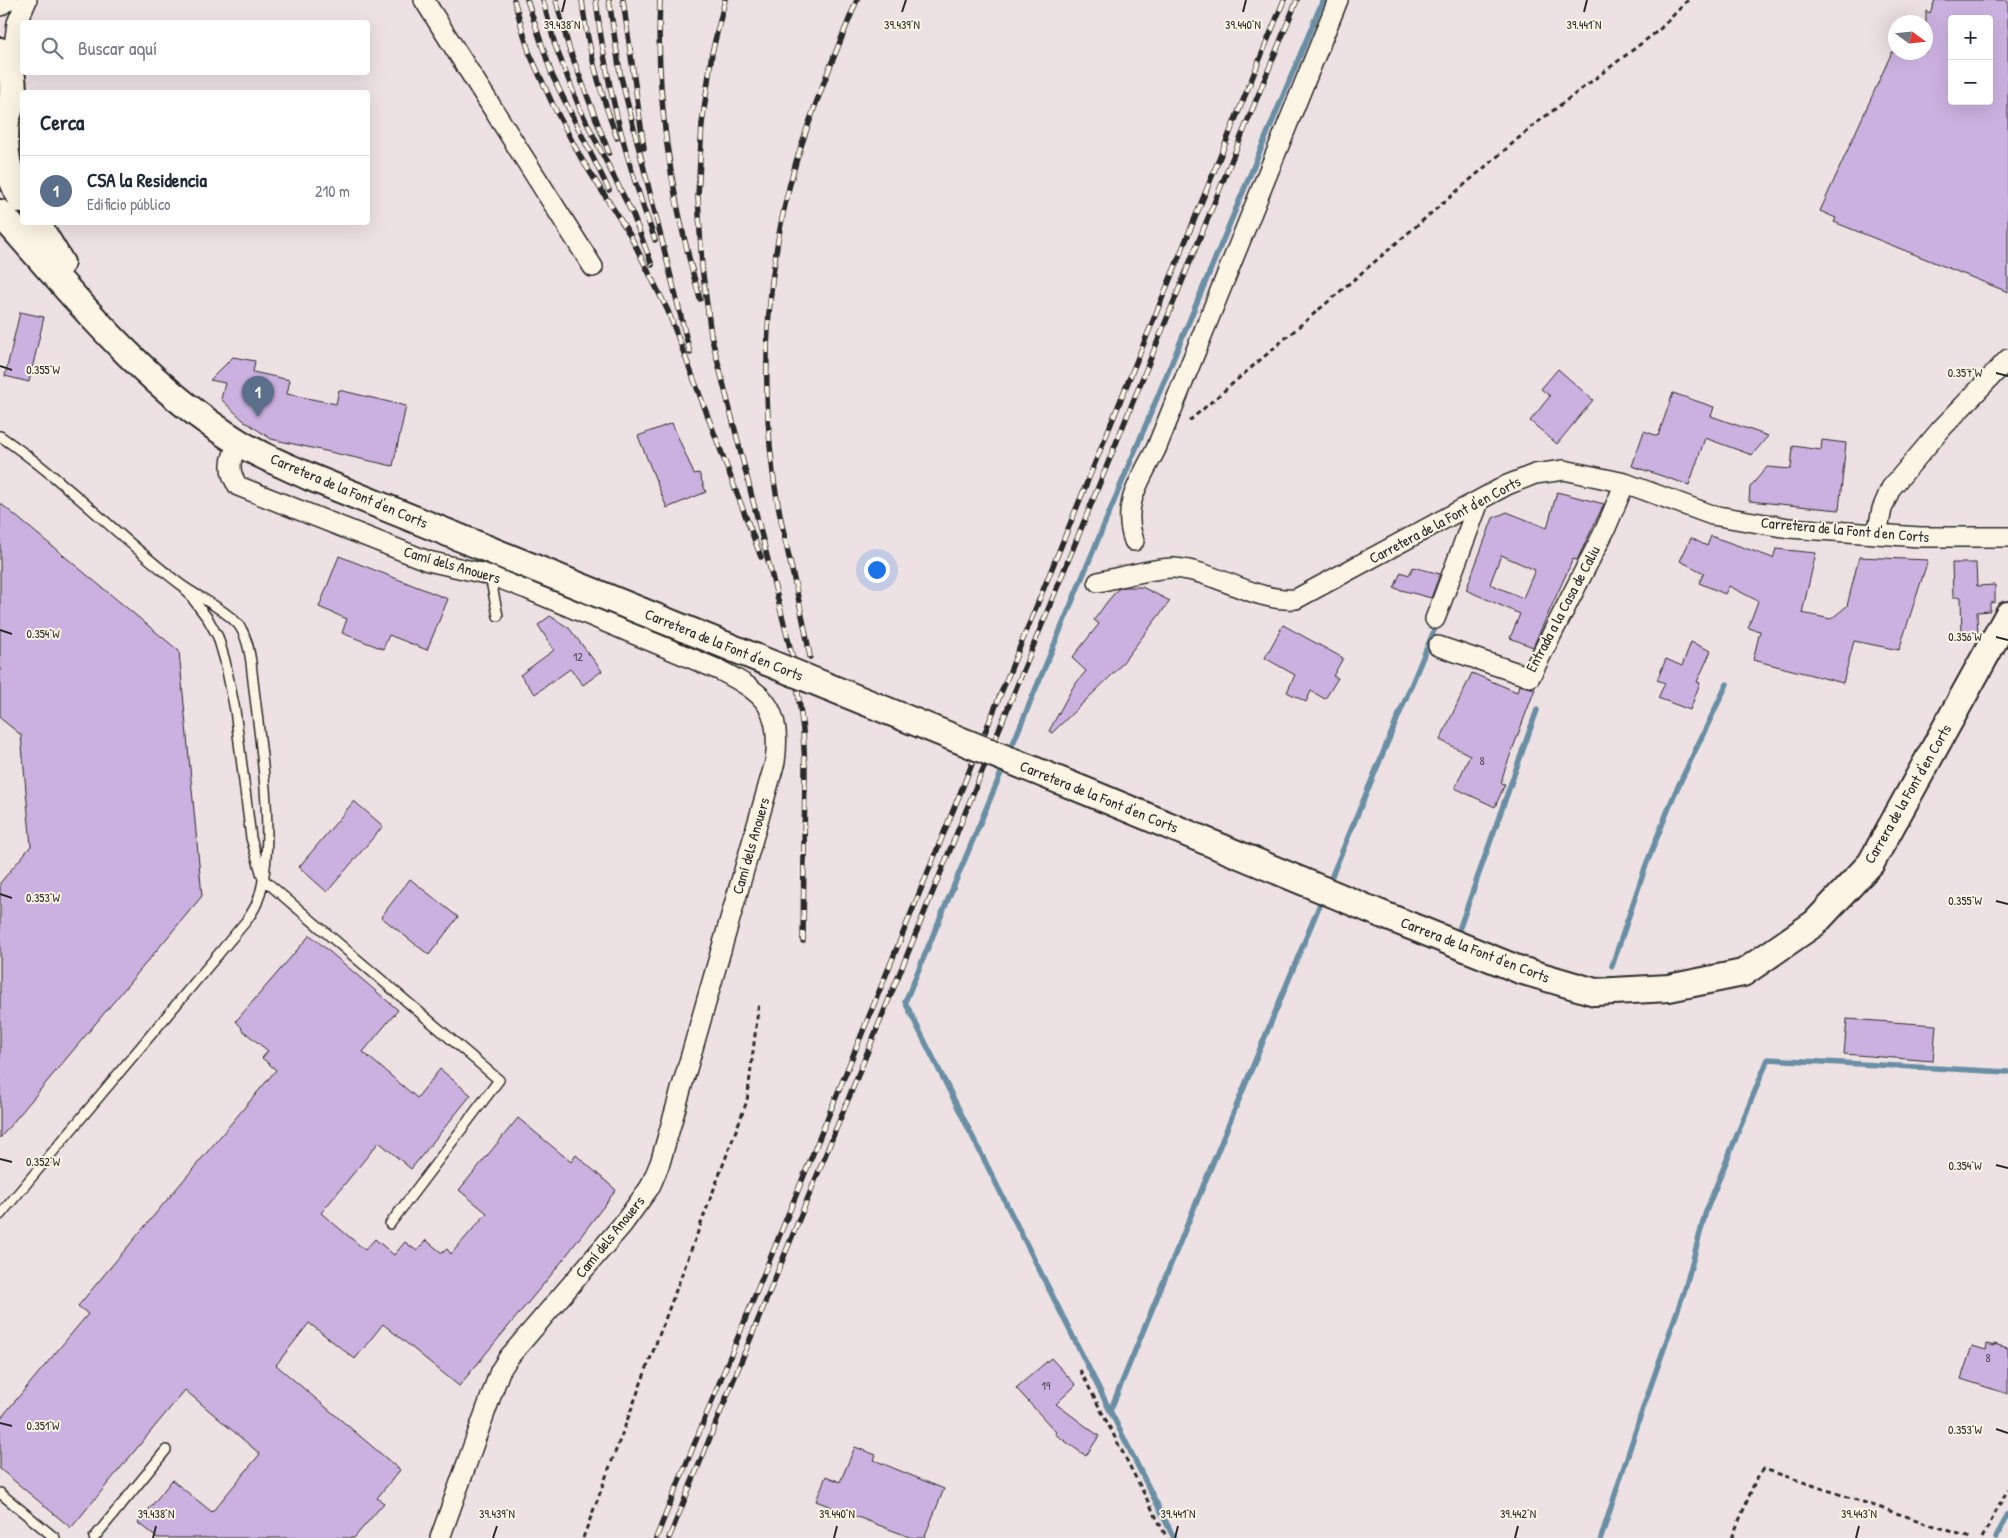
<!DOCTYPE html>
<html lang="es">
<meta charset="utf-8">
<style>
:root{--surface:#fff;--page:#f2f2f3;--text:#1f2937;--muted:#747a83;--line:#e0e1e3;--accent:#1a73e8}
body{margin:0;font-family:"Patrick Hand",sans-serif;background:var(--page);color:var(--text)}
.controls{position:absolute;right:15px;top:15px;display:grid;overflow:hidden;border-radius:5px;box-shadow:0 5px 20px #0002}
.controls button{width:45px;height:45px;display:grid;place-items:center;padding:0;border:0;border-bottom:1px solid var(--line);background:var(--surface);color:var(--text);font:25px sans-serif}
.compass{position:absolute;left:1888px;top:15px;width:45px;height:45px;border-radius:50%;background:var(--surface);box-shadow:0 5px 20px #0002;rotate:105deg}
.you{position:absolute;left:876px;top:569px;width:18px;height:18px;margin:-12px;border:4px solid #fff;border-radius:50%;background:#1a73e8;box-shadow:0 0 0 8px #1a73e833}
.badge{display:grid;place-items:center;width:32px;height:32px;border-radius:50%;background:var(--accent);color:#fff;font-size:16px;font-weight:700}
.pin{position:absolute;translate:-50% -41px;filter:drop-shadow(0 1px 2px #0008)}
.pin::after{content:'';position:absolute;top:26px;width:18px;height:15px;background:inherit;clip-path:polygon(0 0,100% 0,50% 100%)}
.list{margin:0;padding:0;list-style:none}
h2{display:flex;justify-content:space-between;align-items:center;height:65px;margin:0;padding:0 20px;font-size:21px}
h2 small{font-size:16px;font-weight:400;color:var(--muted)}
.list li{display:grid;grid-template-columns:32px 1fr auto;gap:15px;align-items:center;box-sizing:border-box;height:70px;padding:0 20px;border-top:1px solid var(--line)}
.list b{display:block;font-size:19px;white-space:nowrap}
.list p{margin:0;font-size:16px;white-space:nowrap;color:var(--muted)}
.list em{font-size:16px;font-style:normal;color:var(--muted)}
.icon{flex:none;width:28px;height:28px;fill:none;stroke:currentColor;stroke-width:2;stroke-linecap:round;stroke-linejoin:round}
.map{position:relative;flex:none;width:2008px;height:1538px;overflow:hidden}
.search{position:absolute;background:var(--surface);box-shadow:0 5px 20px #0002;left:20px;top:20px;width:350px;height:55px;display:flex;align-items:center;gap:12px;box-sizing:border-box;padding:0 18px;border-radius:5px;color:var(--muted);font-size:19px}
.panel{position:absolute;background:var(--surface);box-shadow:0 5px 20px #0002;left:20px;top:90px;width:350px;height:135px;border-radius:5px}
.map>svg:first-child{display:block}
.lines{fill:none;stroke-linecap:round;stroke-linejoin:round}
.stream{stroke:#6b8fa5;stroke-width:5.5}
.building{fill:#cbb1df;stroke:#2b2b2b;fill-rule:evenodd}
.lane-casing{stroke:#2b2b2b;stroke-width:12}
.street-casing{stroke:#2b2b2b;stroke-width:22}
.secondary-casing{stroke:#2b2b2b;stroke-width:30}
.path{stroke:#2b2b2b;stroke-width:3;stroke-dasharray:5 4;stroke-linecap:butt}
.lane{stroke:#fcf5e5;stroke-width:9}
.street{stroke:#fcf5e5;stroke-width:19}
.secondary{stroke:#fcf5e5;stroke-width:26}
.rail-casing{stroke:#2b2b2b;stroke-width:5.5}
.rail{stroke:#fcf5e5;stroke-width:4;stroke-dasharray:11;stroke-linecap:butt}
.secondary-bridge-casing{stroke:#2b2b2b;stroke-width:30;stroke-linecap:butt}
.secondary-bridge{stroke:#fcf5e5;stroke-width:26}
.ticks{fill:none;stroke:#2b2b2b;stroke-width:2}
.labels{text-anchor:middle;stroke-width:4;stroke-linejoin:round;paint-order:stroke}
.number-label{font-size:12px;fill:#534c58}
.street-label{font-size:15px;fill:#2b2b2b;stroke:#fcf5e5}
.ticks-label{font-size:12px;text-anchor:middle;fill:#2b2b2b;stroke:#fcf5e5;stroke-width:4;stroke-linejoin:round;paint-order:stroke}
</style>
<div class="map">
<svg width="2008" height="1538" viewBox="0 0 2008 1538">
<rect width="100%" height="100%" fill="#ede1e3"/>
<filter id="ink" filterUnits="userSpaceOnUse"><feTurbulence type="fractalNoise" baseFrequency=".02" numOctaves="2"/><feDisplacementMap in="SourceGraphic" scale="10" xChannelSelector="R" yChannelSelector="G"/><feConvolveMatrix kernelMatrix="1 2 1 2 8 2 1 2 1" color-interpolation-filters="sRGB"/></filter>
<g filter="url(#ink)">
<g class="lines">
<!-- stream -->
<path class="stream" d="M 1009,753 L 1323,0
M 1004,766 L 905,1002 L 1174,1538
M 1331,878 L 1438,621
M 1460,927 L 1537,710
M 1612,966 L 1646,865 L 1674,795 L 1727,684
M 1110,1411 L 1320,904
M 1601,1538 L 1644,1405 L 1685,1289 L 1706,1211 L 1768,1059 L 2008,1072
M 1996,1538 L 2008,1514"/>
</g>
<!-- building -->
<path class="building" d="M 1935,0 L 2008,0 L 2008,292 L 1834,222 L 1836,218 L 1820,211 L 1892,52 L 1926,52 L 1926,11 L 1930,13 ZM 1952,19 L 1989,19 L 1989,101 L 1952,101 Z
M 20,312 L 44,317 L 29,382 L 5,376 Z
M 233,357 L 255,361 L 253,372 L 290,380 L 287,394 L 336,404 L 339,390 L 406,406 L 393,466 L 271,439 L 243,420 L 221,399 L 225,383 L 210,380 Z
M 1558,369 L 1593,400 L 1557,444 L 1530,421 L 1550,396 L 1541,389 Z
M 1673,393 L 1714,407 L 1711,416 L 1768,436 L 1752,455 L 1705,438 L 1689,485 L 1632,466 L 1644,431 L 1658,436 Z
M 672,423 L 694,474 L 699,473 L 706,492 L 667,508 L 638,436 Z
M 1822,440 L 1846,443 L 1839,510 L 1749,501 L 1750,487 L 1767,467 L 1791,469 L 1793,446 L 1821,450 Z
M 1557,492 L 1604,504 L 1577,560 L 1573,559 L 1533,647 L 1510,638 L 1520,614 L 1466,590 L 1493,518 L 1507,512 L 1547,528 ZM 1501,555 L 1535,570 L 1523,598 L 1490,584 Z
M 0,503 L 179,651 L 202,896 L 0,1138 L 0,883 L 31,846 L 21,735 L 0,718 Z
M 1711,536 L 1773,558 L 1776,549 L 1816,553 L 1802,613 L 1831,619 L 1847,606 L 1859,557 L 1928,560 L 1899,650 L 1854,641 L 1843,683 L 1753,660 L 1760,631 L 1748,628 L 1758,601 L 1729,586 L 1725,594 L 1699,583 L 1704,573 L 1680,561 L 1691,538 L 1707,546 Z
M 339,556 L 448,599 L 427,650 L 389,635 L 383,649 L 342,633 L 347,619 L 319,607 Z
M 1952,563 L 1976,563 L 1977,586 L 1995,585 L 1995,602 L 1990,603 L 1990,611 L 1977,612 L 1978,637 L 1962,638 L 1961,597 L 1953,597 Z
M 1413,567 L 1440,574 L 1431,598 L 1394,588 L 1401,572 L 1409,575 Z
M 1124,587 L 1142,587 L 1170,601 L 1117,670 L 1052,733 L 1049,731 L 1073,687 L 1086,671 L 1072,658 L 1099,624 L 1094,620 L 1107,602 L 1118,589 Z
M 550,616 L 569,628 L 602,671 L 583,685 L 570,669 L 535,694 L 520,675 L 554,650 L 538,625 Z
M 1283,625 L 1343,658 L 1333,676 L 1338,678 L 1325,699 L 1311,691 L 1306,702 L 1287,692 L 1295,675 L 1265,658 Z
M 1691,642 L 1711,651 L 1697,682 L 1700,683 L 1690,710 L 1658,698 L 1665,683 L 1657,680 L 1666,659 L 1682,666 Z
M 1472,673 L 1517,692 L 1519,685 L 1535,689 L 1504,772 L 1501,783 L 1505,784 L 1495,807 L 1455,788 L 1470,755 L 1440,740 Z
M 354,801 L 383,826 L 327,892 L 299,867 Z
M 410,879 L 458,917 L 429,955 L 381,917 Z
M 310,935 L 398,1010 L 363,1052 L 417,1098 L 440,1069 L 471,1095 L 411,1169 L 379,1142 L 321,1213 L 365,1250 L 375,1239 L 394,1255 L 405,1242 L 417,1251 L 426,1240 L 442,1253 L 447,1249 L 451,1254 L 487,1213 L 459,1190 L 518,1118 L 571,1162 L 576,1155 L 616,1190 L 556,1269 L 459,1386 L 383,1324 L 355,1359 L 309,1323 L 276,1365 L 400,1470 L 377,1498 L 384,1503 L 354,1538 L 157,1538 L 138,1523 L 172,1480 L 212,1512 L 260,1454 L 185,1390 L 71,1528 L 0,1469 L 0,1419 L 88,1314 L 78,1306 L 276,1070 L 262,1058 L 268,1051 L 241,1029 L 242,1028 L 236,1021 Z
M 1847,1019 L 1936,1025 L 1933,1061 L 1844,1054 Z
M 1987,1344 L 1994,1346 L 1994,1344 L 2008,1348 L 2008,1394 L 1961,1379 L 1972,1346 L 1986,1350 Z
M 1051,1358 L 1076,1385 L 1056,1404 L 1099,1436 L 1086,1456 L 1055,1434 L 1056,1432 L 1016,1388 Z
M 855,1447 L 876,1455 L 874,1460 L 944,1489 L 924,1538 L 912,1538 L 816,1501 L 826,1476 L 840,1482 Z"/>
<g class="lines">
<defs>
<path id="lane" d="M 0,436 C 65,480 118,537 180,584 C 199,598 220,606 237,623 C 246,633 249,648 251,662 C 257,726 279,841 258,900 C 256,907 251,914 247,920 L 0,1215
M 490,576 L 498,616
M 186,590 L 208,619 L 218,637 L 225,661 L 235,710 L 251,838 L 263,879 L 499,1080 L 390,1224
M 0,1493 L 55,1538
M 94,1538 L 166,1450"/>
<path id="street" d="M 424,0 L 593,267
M 0,6 L 8,0
M 11,70 L 17,23 L 27,0
M 239,443 C 230,458 227,471 238,486 L 428,561 L 490,575 L 527,589 L 719,670 C 765,693 782,708 775,762 L 660,1163 L 650,1187 L 623,1224 L 509,1357 L 500,1371 L 440,1538
M 1877,534 L 1882,509 L 1891,488 L 1942,428 L 2008,359
M 1134,541 C 1121,505 1140,481 1156,449 L 1338,0
M 1098,582 C 1117,578 1157,567 1174,568 C 1217,571 1253,602 1296,599 L 1507,485 L 1535,474 L 1564,470 L 1625,483 L 1712,515 L 1789,528 L 1920,537 L 2008,537
M 1435,619 L 1479,502
M 1438,646 L 1530,677 L 1605,530 L 1625,483"/>
<path id="secondary" d="M 0,51 C 18,73 16,106 0,129
M 6,121 C 3,151 7,174 22,200
M 0,213 C 73,295 143,384 238,442 C 260,456 286,466 310,477
M 36,222 L 61,263
M 1381,914 L 1520,970 L 1595,992 L 1669,988 L 1743,973 L 1815,923 L 1871,863 L 2008,615"/>
</defs>
<!-- lane casing -->
<use href="#lane" class="lane-casing"/>
<!-- street casing -->
<use href="#street" class="street-casing"/>
<!-- secondary casing -->
<use href="#secondary" class="secondary-casing"/>
<!-- path -->
<path class="path" d="M 1189,421 L 1534,125 L 1659,30 L 1688,0
M 1080,1370 L 1167,1538
M 583,1538 L 747,1101 L 759,1002
M 1732,1538 L 1756,1479 L 1764,1469 L 1971,1538
M 1982,1538 L 2008,1489"/>
<!-- lane -->
<use href="#lane" class="lane"/>
<!-- street -->
<use href="#street" class="street"/>
<!-- secondary -->
<use href="#secondary" class="secondary"/>
<defs>
<path id="rail" d="M 514,0 L 529,52 L 553,105 L 581,158 L 630,235 L 668,311 L 761,557
M 527,0 L 552,75 L 609,190
M 543,0 L 555,45 L 580,109 L 633,215 L 652,265
M 556,0 L 569,48 L 609,153
M 582,0 C 587,47 601,94 617,138
M 596,0 C 605,81 627,164 655,240
M 609,0 L 620,73 L 690,353
M 623,0 L 644,148
M 660,0 C 655,102 672,201 700,299
M 725,0 L 712,53 L 702,124 L 698,196 L 702,267 L 711,335 L 794,663 L 803,730 L 805,767 L 803,941
M 810,657 C 800,595 781,535 773,473 C 760,370 767,261 796,162 C 813,107 835,54 857,0
M 656,1538 L 1284,0
M 669,1538 L 1297,0"/>
</defs>
<!-- rail casing -->
<use href="#rail" class="rail-casing"/>
<!-- rail -->
<use href="#rail" class="rail"/>
<defs>
<path id="secondary-bridge" d="M 310,477 L 1088,792 L 1381,914"/>
</defs>
<!-- secondary-bridge casing -->
<use href="#secondary-bridge" class="secondary-bridge-casing"/>
<!-- secondary-bridge -->
<use href="#secondary-bridge" class="secondary-bridge"/>
</g>
</g>
<!-- ticks -->
<path class="ticks" d="M 562,12 L 565,0M 902,12 L 906,0M 1243,12 L 1246,0M 1584,12 L 1587,0M 0,366 L 12,370M 1996,373 L 2008,376M 0,630 L 12,634M 1996,637 L 2008,640M 0,894 L 12,898M 1996,901 L 2008,904M 0,1159 L 12,1162M 1996,1165 L 2008,1168M 0,1423 L 12,1426M 1996,1429 L 2008,1433M 153,1538 L 156,1526M 493,1538 L 497,1526M 834,1538 L 837,1526M 1175,1538 L 1178,1526M 1515,1538 L 1518,1526M 1856,1538 L 1859,1526"/>
<g class="labels">
<!-- number labels -->
<g class="number-label">
<text x="578" y="661">12</text>
<text x="1482" y="765">8</text>
<text x="1988" y="1362">8</text>
<text x="1046" y="1390">19</text>
</g>
<!-- street labels -->
<g class="street-label">
<text transform="translate(349 491) rotate(23)" y="5">Carretera de la Font d'en Corts</text>
<text transform="translate(1445 520) rotate(-28)" y="5">Carretera de la Font d'en Corts</text>
<text transform="translate(1845 530) rotate(5)" y="5">Carretera de la Font d'en Corts</text>
<text transform="translate(452 565) rotate(16)" y="5">Camí dels Anouers</text>
<text transform="translate(1563 609) rotate(-62)" y="5">Entrada a la Casa de Caliu</text>
<text transform="translate(724 645) rotate(22)" y="5">Carretera de la Font d'en Corts</text>
<text transform="translate(1908 794) rotate(-60)" y="5">Carrera de la Font d'en Corts</text>
<text transform="translate(1099 797) rotate(22)" y="5">Carretera de la Font d'en Corts</text>
<text transform="translate(751 846) rotate(-74)" y="5">Camí dels Anouers</text>
<text transform="translate(1475 950) rotate(21)" y="5">Carrera de la Font d'en Corts</text>
<text transform="translate(610 1237) rotate(-51)" y="5">Camí dels Anouers</text>
</g>
</g>
<g class="ticks-label">
<text x="562" y="29">39.438°N</text>
<text x="902" y="29">39.439°N</text>
<text x="1243" y="29">39.440°N</text>
<text x="1584" y="29">39.441°N</text>
<text x="43" y="374">0.355°W</text>
<text x="1965" y="377">0.357°W</text>
<text x="43" y="638">0.354°W</text>
<text x="1965" y="641">0.356°W</text>
<text x="43" y="902">0.353°W</text>
<text x="1965" y="905">0.355°W</text>
<text x="43" y="1166">0.352°W</text>
<text x="1965" y="1170">0.354°W</text>
<text x="43" y="1430">0.351°W</text>
<text x="1965" y="1434">0.353°W</text>
<text x="156" y="1518">39.438°N</text>
<text x="497" y="1518">39.439°N</text>
<text x="837" y="1518">39.440°N</text>
<text x="1178" y="1518">39.441°N</text>
<text x="1518" y="1518">39.442°N</text>
<text x="1859" y="1518">39.443°N</text>
</g>
</svg>
<div class="controls">
<button>+</button>
<button>−</button>
</div>
<svg class="compass" viewBox="-18 -18 36 36"><path d="M0-13l5 13h-10z" fill="#e53935"/><path d="M0 13l5-13h-10z" fill="#747a83"/></svg>
<div class="you"></div>
<div class="pin badge" style="left:258px;top:417px;background:#5c6f8a">1</div>
<div class="search"><svg class="icon" aria-label="search" viewBox="0 0 24 24"><circle cx="10" cy="10" r="6"/><path d="M15 15l6 6"/></svg>Buscar aquí</div>
<section class="panel">
<h2>Cerca<small></small></h2>
<ul class="list">
<li><span class="badge" style="background:#5c6f8a">1</span><div><b>CSA la Residencia</b><p>Edificio público</p></div><em>210 m</em></li>
</ul>
</section>
</div>
